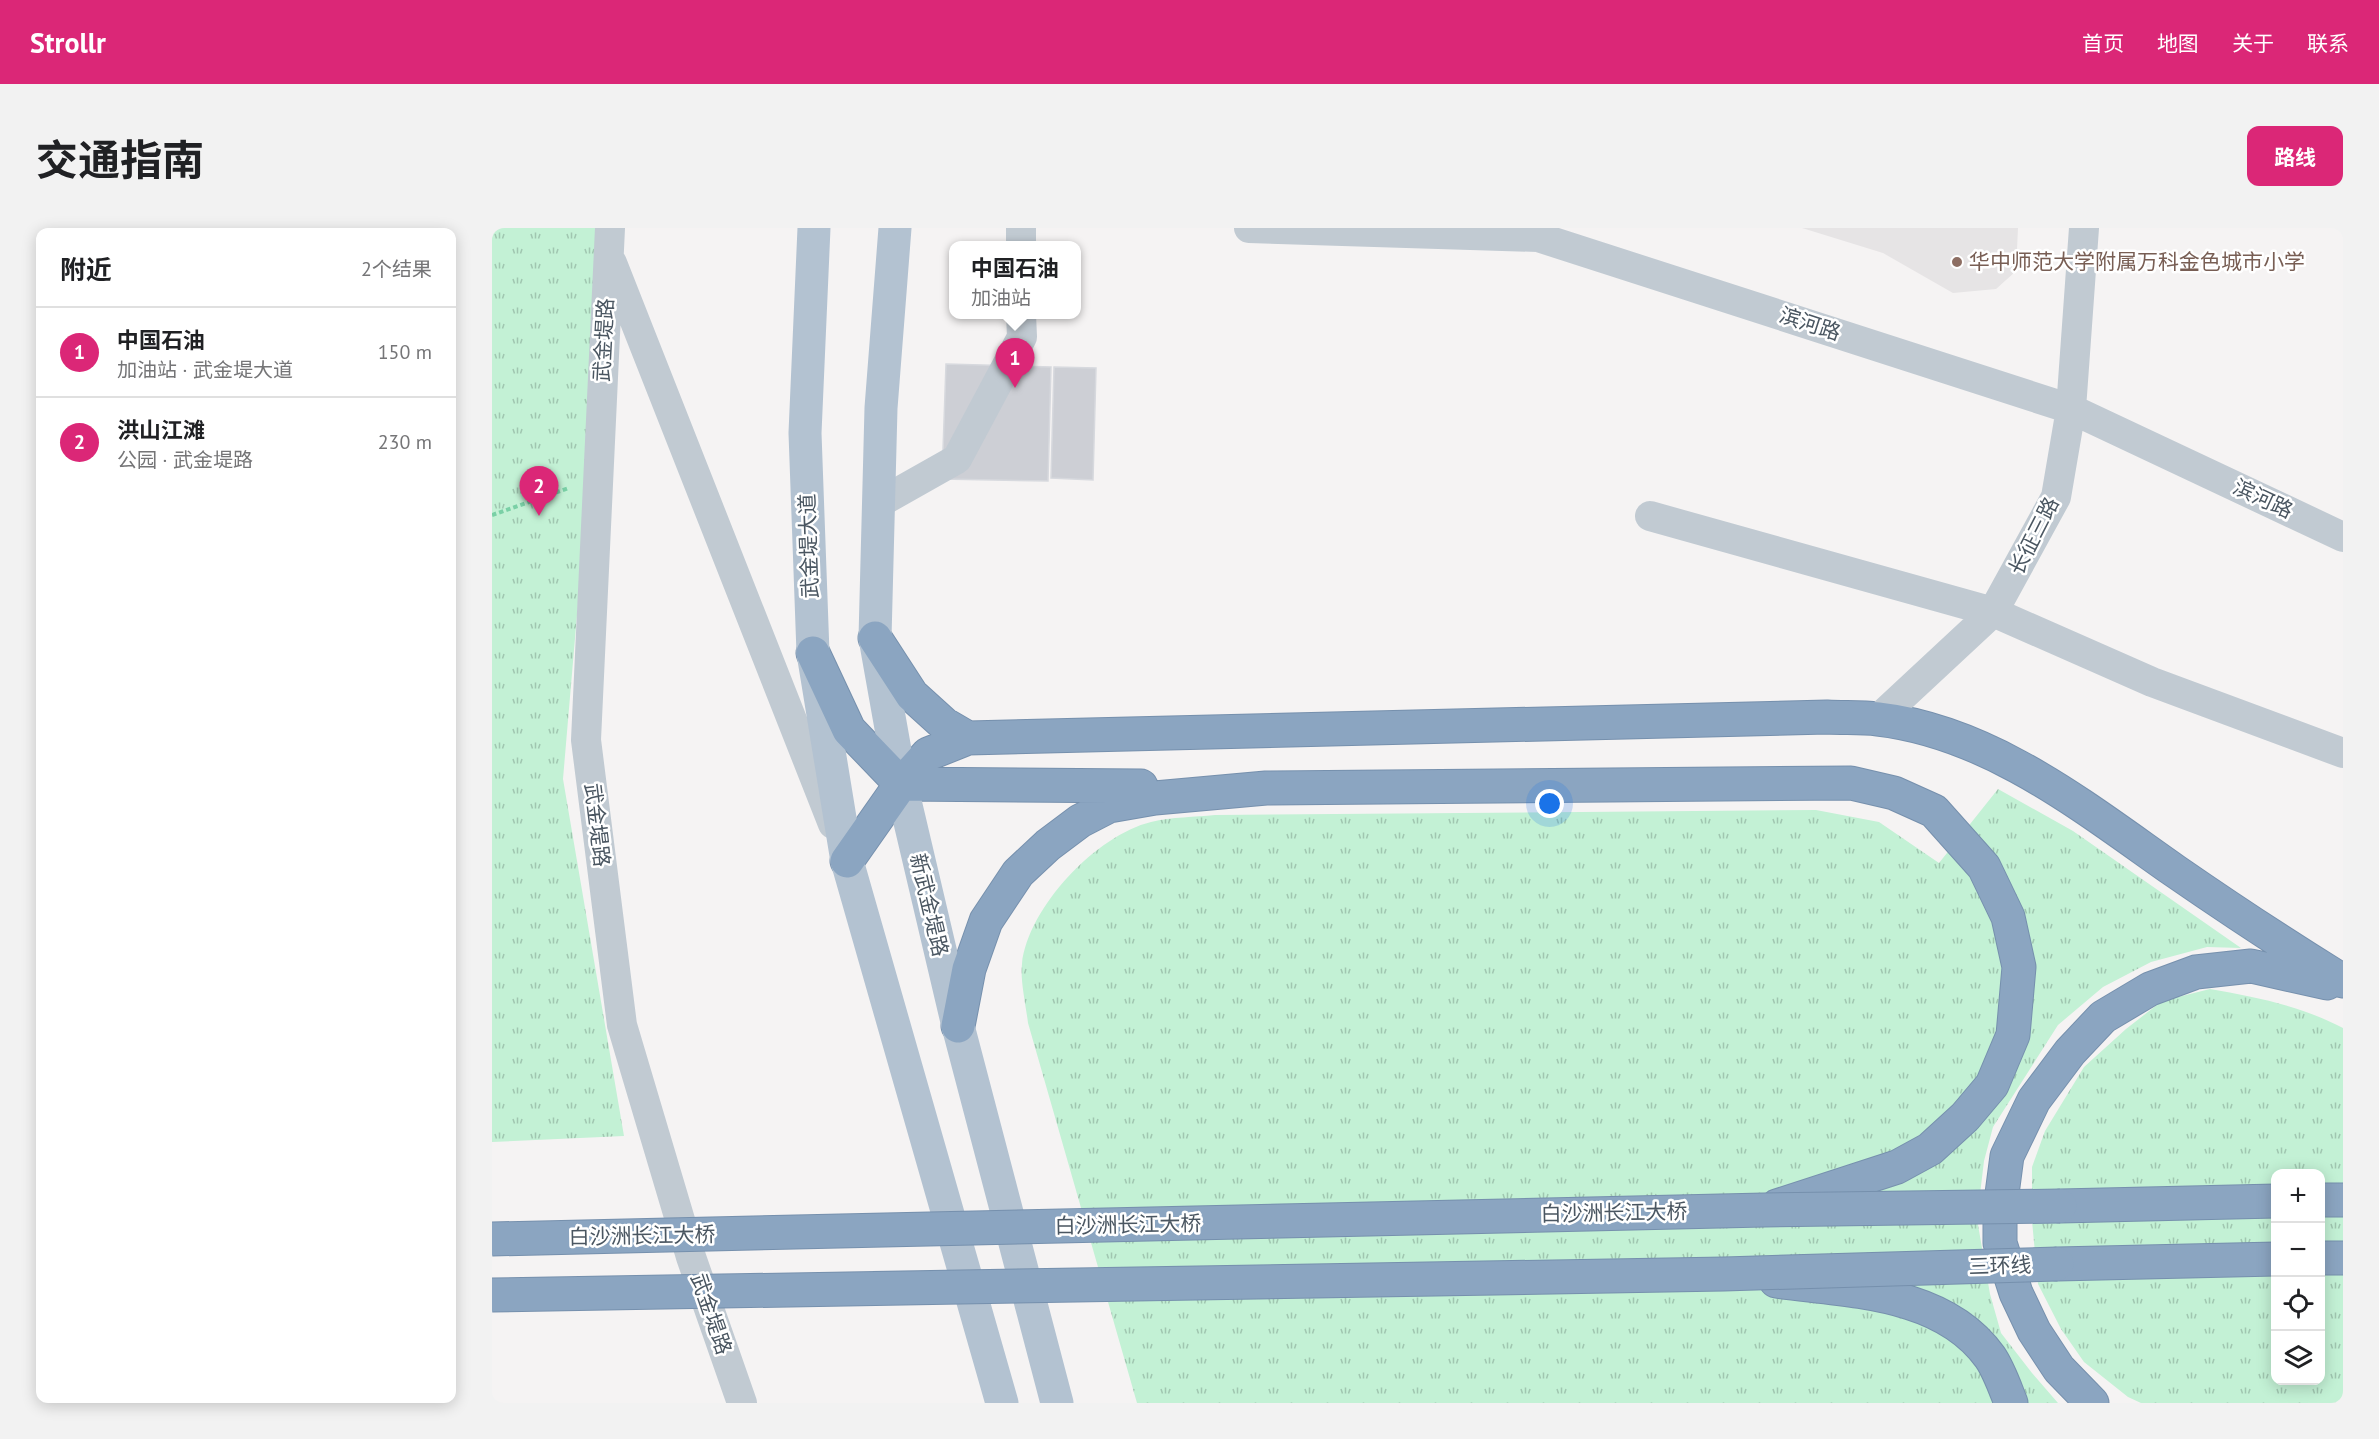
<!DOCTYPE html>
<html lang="zh">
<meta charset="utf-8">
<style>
:root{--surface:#fff;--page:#f2f2f2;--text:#202124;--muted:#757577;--line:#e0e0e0;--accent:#db2777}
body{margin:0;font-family:"PT Sans","Noto Sans SC",sans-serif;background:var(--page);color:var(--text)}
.controls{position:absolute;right:18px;bottom:18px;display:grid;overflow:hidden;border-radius:12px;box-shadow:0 3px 15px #0003}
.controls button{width:54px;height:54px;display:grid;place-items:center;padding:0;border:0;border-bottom:2px solid var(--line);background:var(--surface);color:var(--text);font:30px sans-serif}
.you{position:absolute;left:1058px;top:576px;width:21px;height:21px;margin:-15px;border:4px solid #fff;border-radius:50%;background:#1a73e8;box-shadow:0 0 0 9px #1a73e833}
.badge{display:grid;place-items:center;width:39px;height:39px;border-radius:50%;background:var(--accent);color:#fff;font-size:20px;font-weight:700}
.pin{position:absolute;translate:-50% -50px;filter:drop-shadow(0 2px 3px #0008)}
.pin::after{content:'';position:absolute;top:32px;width:21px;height:18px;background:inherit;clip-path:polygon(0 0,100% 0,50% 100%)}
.popup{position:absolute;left:457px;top:13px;width:132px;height:78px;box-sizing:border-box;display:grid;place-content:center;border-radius:12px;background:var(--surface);filter:drop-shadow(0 2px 4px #0005);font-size:20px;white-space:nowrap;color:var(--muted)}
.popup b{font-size:22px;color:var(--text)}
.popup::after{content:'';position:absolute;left:50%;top:100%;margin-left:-12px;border:12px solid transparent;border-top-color:var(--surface)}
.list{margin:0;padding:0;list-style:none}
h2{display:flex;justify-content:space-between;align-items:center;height:78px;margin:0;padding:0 24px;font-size:26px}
h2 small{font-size:20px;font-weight:400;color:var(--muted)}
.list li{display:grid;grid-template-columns:39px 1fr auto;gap:18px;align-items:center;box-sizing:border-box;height:90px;padding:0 24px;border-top:2px solid var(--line)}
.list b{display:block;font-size:22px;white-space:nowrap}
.list p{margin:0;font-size:20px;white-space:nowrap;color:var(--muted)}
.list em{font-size:20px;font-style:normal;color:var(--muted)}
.icon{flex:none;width:33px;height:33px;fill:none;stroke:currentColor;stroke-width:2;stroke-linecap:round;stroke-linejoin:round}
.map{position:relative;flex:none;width:1851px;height:1175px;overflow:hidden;border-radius:12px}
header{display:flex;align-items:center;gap:36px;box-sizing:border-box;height:84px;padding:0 30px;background:var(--accent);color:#fff}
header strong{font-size:28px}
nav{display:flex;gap:33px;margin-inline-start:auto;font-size:21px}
.intro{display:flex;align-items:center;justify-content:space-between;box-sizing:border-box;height:144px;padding:0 36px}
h1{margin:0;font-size:42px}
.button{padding:15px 27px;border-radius:12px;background:var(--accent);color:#fff;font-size:21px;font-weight:700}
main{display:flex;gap:36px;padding:0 36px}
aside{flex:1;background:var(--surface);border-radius:12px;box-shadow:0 3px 15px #0003}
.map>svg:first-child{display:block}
.education{fill:#e6e4e5}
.grass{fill:url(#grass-tufts);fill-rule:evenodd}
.building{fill:#cdcfd5;stroke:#d7d9de;stroke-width:1.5}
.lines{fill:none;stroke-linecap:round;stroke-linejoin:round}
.highway-casing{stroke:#7690ad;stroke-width:35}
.path{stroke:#7ad0a6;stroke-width:4;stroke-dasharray:4.5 3;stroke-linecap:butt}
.minor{stroke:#c1cad2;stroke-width:30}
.major{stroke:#b3c2d1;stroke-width:33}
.highway{stroke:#8ba5c1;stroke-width:33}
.highway-bridge-casing{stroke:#7690ad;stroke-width:35;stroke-linecap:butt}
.highway-bridge{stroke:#8ba5c1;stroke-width:33}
.education-dot{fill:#8d6e63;stroke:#fff;stroke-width:2}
.labels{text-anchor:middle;stroke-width:5;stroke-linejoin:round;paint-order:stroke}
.education-label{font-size:21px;fill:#785e54;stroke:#fff;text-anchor:start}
.street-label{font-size:21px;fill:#4a5661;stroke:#fff}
</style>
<header>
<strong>Strollr</strong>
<nav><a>首页</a><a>地图</a><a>关于</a><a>联系</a></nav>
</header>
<div class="intro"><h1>交通指南</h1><a class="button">路线</a></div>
<main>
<aside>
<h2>附近<small>2个结果</small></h2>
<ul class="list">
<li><span class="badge">1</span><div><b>中国石油</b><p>加油站 · 武金堤大道</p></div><em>150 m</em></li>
<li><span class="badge">2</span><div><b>洪山江滩</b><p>公园 · 武金堤路</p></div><em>230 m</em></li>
</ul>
</aside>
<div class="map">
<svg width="1851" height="1175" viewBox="0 0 1851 1175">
<defs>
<pattern id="grass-tufts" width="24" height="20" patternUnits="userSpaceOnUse" patternTransform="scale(1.5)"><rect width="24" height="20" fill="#c3f1d5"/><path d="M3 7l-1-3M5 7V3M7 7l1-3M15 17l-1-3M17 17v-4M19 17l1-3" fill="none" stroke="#a0c6b0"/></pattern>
</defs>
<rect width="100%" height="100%" fill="#f5f3f3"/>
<!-- education -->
<path class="education" d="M 1310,0 L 1526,0 L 1524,43 L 1504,61 L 1461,65 L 1391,25 Z"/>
<!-- grass -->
<path class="grass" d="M 0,0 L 118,0 L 71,551 L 132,908 L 0,914 Z
M 1506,561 L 1581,603 L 1749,720 L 1715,719 L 1659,734 L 1611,759 L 1566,797 L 1501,899 L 1492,933 L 1485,991 L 1498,1066 L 1509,1105 L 1540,1145 L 1566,1175 L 645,1175 L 536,795 C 534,778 528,752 530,736 C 536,679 605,607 659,594 C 680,589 703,589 723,587 L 1324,582 L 1387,594 L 1447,635 Z
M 1718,761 C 1764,769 1809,778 1851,800 L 1851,1175 L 1649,1175 L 1636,1169 L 1592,1134 L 1569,1101 L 1546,1056 L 1540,993 L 1540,939 L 1553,903 L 1592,839 L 1634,801 L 1670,773 ZM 1784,946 L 1828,946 L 1828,1152 L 1784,1152 Z"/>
<!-- building -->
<path class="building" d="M 454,136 L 559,139 L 556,253 L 450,251 Z
M 562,139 L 604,140 L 601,252 L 559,250 Z"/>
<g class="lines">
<defs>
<path id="highway" d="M 383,410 L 420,467 L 452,496 L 476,510
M 321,425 L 357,502 L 409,556 L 649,558
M 355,633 L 409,556 L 436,526 L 476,510 L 1335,489 C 1352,490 1369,489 1386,491 C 1499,504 1593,580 1683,643 C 1738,681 1794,718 1851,753
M 466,798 L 477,741 L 494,693 L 526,645 L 556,617 L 588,593 L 617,578 L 663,570 L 774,560 L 1359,555 L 1402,565 L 1442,583 L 1492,639 L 1516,689 L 1527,739 L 1521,807 L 1500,857 L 1473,889 L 1438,921 L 1405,939 L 1285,978
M 1828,972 L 1851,972
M 1568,978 L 1784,973
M 1828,1030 L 1851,1030
M 1565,1036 L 1784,1031
M 1284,1053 C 1357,1063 1451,1063 1498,1129 C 1507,1142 1513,1160 1519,1175
M 1600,1175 L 1567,1141 L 1542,1103 L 1524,1065 L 1508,1015 L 1508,981 L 1515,928 L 1542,872 L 1578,824 L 1611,789 L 1658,761 L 1704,744 L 1759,738 L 1835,755"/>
</defs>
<!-- highway casing -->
<use href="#highway" class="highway-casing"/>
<!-- path -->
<path class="path" d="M 0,287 L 77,260"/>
<!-- minor -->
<path class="minor" d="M 118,0 L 94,512 L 130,797 L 199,1029 L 250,1175
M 529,0 L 529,18
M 757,0 L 1046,9 L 1579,181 L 1851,309
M 120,35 L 341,596
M 387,275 L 465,231 L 530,109 L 529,86
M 1158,288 L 1501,384 L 1660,454 L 1851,525
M 1386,491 L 1501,384 L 1564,269 L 1579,181 L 1592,0"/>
<!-- major -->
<path class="major" d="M 322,0 L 313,205 L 321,425 L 355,633 L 510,1175
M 403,0 L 389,180 L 383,410 L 409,556 L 466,798 L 565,1175"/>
<!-- highway -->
<use href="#highway" class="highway"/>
<defs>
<path id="highway-bridge" d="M 0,1011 L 1272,982 L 1568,978
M 0,1067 L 1232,1046 L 1565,1036"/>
</defs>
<!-- highway-bridge casing -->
<use href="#highway-bridge" class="highway-bridge-casing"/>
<!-- highway-bridge -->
<use href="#highway-bridge" class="highway-bridge"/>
</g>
<!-- markers -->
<circle class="education-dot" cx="1465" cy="34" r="6"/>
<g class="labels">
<!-- education labels -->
<g class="education-label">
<text x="1477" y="41">华中师范大学附属万科金色城市小学</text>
</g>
<!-- street labels -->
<g class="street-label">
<text transform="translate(1318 96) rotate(18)" y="7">滨河路</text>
<text transform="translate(112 112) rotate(-87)" y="7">武金堤路</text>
<text transform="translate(1771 271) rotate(25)" y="7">滨河路</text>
<text transform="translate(1542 308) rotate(-63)" y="7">长征三路</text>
<text transform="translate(317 318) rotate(-92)" y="7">武金堤大道</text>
<text transform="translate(105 597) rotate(83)" y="7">武金堤路</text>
<text transform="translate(437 677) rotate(77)" y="7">新武金堤路</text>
<text transform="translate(1122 985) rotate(-1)" y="7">白沙洲长江大桥</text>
<text transform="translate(636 997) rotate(-1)" y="7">白沙洲长江大桥</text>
<text transform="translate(150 1008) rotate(-1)" y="7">白沙洲长江大桥</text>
<text transform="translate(1508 1038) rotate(-2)" y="7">三环线</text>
<text transform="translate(219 1086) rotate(71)" y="7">武金堤路</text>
</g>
</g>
</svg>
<div class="controls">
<button>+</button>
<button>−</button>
<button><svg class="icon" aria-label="locate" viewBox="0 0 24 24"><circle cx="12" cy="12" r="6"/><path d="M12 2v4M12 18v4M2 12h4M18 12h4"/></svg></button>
<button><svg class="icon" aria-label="layers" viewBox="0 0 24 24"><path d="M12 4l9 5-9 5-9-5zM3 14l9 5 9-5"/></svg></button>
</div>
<div class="you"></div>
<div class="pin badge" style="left:523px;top:160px">1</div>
<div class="popup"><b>中国石油</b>加油站</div>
<div class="pin badge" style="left:47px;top:288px">2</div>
</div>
</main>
